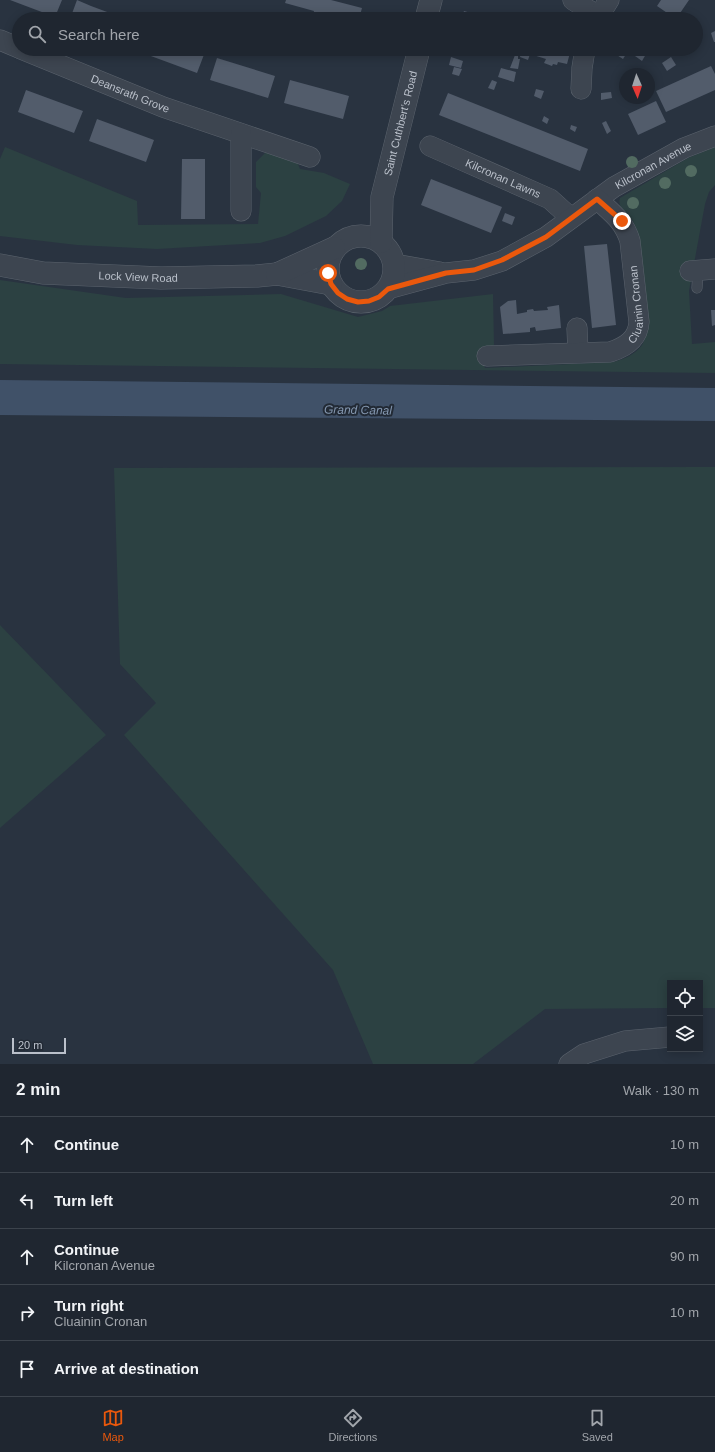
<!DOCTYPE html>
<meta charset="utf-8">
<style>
:root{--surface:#1f2630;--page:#2c323c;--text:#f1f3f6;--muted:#a1a5ab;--line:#3c434c;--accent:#ea580c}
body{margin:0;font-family:Arial,sans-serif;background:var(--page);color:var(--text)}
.controls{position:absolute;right:12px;bottom:12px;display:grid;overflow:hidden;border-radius:0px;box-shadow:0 2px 10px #0003}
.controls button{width:36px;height:36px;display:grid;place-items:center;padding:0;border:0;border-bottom:1px solid var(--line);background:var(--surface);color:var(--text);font:20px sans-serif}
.compass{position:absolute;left:619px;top:68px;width:36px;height:36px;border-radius:50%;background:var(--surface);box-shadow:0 2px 10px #0003;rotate:177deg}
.scale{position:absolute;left:12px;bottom:10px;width:54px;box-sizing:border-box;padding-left:4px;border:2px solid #bac0ca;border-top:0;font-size:11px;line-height:14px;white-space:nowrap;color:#bac0ca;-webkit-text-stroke:3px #222a35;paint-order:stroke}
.stop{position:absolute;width:12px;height:12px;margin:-9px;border:3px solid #ea580c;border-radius:50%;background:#fff}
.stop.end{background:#ea580c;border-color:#fff;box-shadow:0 1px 4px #0008}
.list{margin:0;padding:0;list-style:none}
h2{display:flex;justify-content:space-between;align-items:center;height:52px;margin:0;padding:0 16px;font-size:17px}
h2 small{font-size:13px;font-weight:400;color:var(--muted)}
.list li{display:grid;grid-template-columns:26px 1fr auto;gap:12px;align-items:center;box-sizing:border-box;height:56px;padding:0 16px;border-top:1px solid var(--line)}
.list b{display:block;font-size:15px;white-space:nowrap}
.list p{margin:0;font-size:13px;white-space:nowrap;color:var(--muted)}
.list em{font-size:13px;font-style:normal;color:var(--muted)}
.icon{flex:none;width:22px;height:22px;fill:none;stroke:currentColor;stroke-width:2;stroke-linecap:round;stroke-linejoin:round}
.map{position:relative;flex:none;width:715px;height:1064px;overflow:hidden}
.search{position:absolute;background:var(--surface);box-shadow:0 2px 10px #0003;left:12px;right:12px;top:12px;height:44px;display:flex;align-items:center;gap:10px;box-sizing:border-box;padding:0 14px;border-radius:22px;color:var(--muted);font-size:15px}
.sheet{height:332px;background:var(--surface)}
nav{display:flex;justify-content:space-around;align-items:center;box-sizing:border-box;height:56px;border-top:1px solid var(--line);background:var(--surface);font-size:11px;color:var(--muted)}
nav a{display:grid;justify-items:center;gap:2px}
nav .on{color:var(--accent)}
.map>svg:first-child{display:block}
.green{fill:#2c4142}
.water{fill:#405168}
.building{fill:#525c6b}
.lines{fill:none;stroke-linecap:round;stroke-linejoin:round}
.service-casing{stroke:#5b636d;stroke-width:11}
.minor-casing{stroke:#5b636d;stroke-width:21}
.tertiary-casing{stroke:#5b636d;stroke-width:23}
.service{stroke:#3d4550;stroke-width:10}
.minor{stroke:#3d4550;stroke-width:20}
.tertiary{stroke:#3d4550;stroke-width:22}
.tree{fill:#526b61}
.route{stroke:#ea580c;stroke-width:5}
.labels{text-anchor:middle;stroke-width:4;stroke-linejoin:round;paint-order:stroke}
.street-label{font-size:11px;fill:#bac0ca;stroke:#222a35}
.water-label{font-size:12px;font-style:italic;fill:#8497af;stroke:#222a35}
</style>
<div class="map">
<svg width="715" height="1064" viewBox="0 0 715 1064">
<rect width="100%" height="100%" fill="#293340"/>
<!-- green -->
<path class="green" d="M 5,147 L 137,201 L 138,225 L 258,224 L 261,193 L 256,187 L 256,162 L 266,152 L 295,157 L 300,169 L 324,173 L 350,184 L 342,201 L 326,216 L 285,236 L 260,243 L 157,249 L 77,245 L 0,236 L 0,159 Z
M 715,147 L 715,185 L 709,192 L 705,204 L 689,291 L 692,344 L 715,342 L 715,373 L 0,364 L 0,280 L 126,298 L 281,294 L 358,317 L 382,311 L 390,306 L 493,294 L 494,345 L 480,353 L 485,368 L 613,362 C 623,360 636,354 642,345 C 653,328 640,256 637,233 C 636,227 634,222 630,217 C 625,211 617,207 620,198 L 688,158 Z
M 715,467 L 715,1008 L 700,1008 L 700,983 L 670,983 L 670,1008 L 545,1009 L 473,1064 L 373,1064 L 333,970 L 124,735 L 156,703 L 120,664 L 114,468 Z
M 0,625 L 106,735 L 0,828 Z"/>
<!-- water -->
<path class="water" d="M 0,380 L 715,388 L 715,421 L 0,415 Z"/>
<!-- building -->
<path class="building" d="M 10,0 L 62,0 L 55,17 Z
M 77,0 L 91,6 L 126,19 L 70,19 Z
M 286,0 L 331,0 L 362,8 L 359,19 L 312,19 L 314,11 L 285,3 Z
M 661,0 L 689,0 L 676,19 L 657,6 Z
M 464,11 L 492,19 L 461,19 Z
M 633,13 L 643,19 L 629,19 Z
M 715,31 L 715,42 L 714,42 L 711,33 Z
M 141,49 L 198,49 L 205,52 L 197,73 L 140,52 Z
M 513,49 L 571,49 L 567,64 L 558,62 L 557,65 L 553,64 L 552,66 L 544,63 L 546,59 L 530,54 L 528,60 L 520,57 L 521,52 Z
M 610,49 L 649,49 L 642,61 L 628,51 L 623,59 L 609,50 Z
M 515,55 L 518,56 L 518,59 L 520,59 L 518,69 L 510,68 Z
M 451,57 L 463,61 L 461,68 L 449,65 Z
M 671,57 L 676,65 L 667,71 L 662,63 Z
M 217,58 L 275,76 L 268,98 L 210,80 Z
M 711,66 L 715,74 L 715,90 L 666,112 L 656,91 Z
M 454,67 L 462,69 L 459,76 L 452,74 Z
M 501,68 L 516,72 L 514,82 L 498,77 Z
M 290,80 L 349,96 L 343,119 L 284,103 Z
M 492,80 L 497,82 L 494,90 L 488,88 Z
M 536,89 L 544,91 L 541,99 L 534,96 Z
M 26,90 L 83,111 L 74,133 L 18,112 Z
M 611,92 L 612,98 L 601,100 L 601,93 Z
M 448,93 L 588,149 L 580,171 L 439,115 Z
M 656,101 L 666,122 L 638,135 L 628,114 Z
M 544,116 L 549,119 L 547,124 L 542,121 Z
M 97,119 L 154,140 L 146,162 L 89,141 Z
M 606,121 L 611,131 L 607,134 L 602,123 Z
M 571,125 L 577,127 L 575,132 L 570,129 Z
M 182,159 L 205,159 L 205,219 L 181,219 Z
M 431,179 L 502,207 L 491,233 L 421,205 Z
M 505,213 L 515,217 L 512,225 L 502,221 Z
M 607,244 L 616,325 L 592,328 L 584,246 Z
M 516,300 L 517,314 L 527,312 L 527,310 L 533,309 L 534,311 L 548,310 L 547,307 L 559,305 L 561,328 L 536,331 L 535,327 L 530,328 L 530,332 L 503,334 L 500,307 L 508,301 Z
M 711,310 L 715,310 L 715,325 L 712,326 Z"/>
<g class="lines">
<defs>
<path id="service" d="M 697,288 L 698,270"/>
<g id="minor">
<path d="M 573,0 L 598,16"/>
<path d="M 597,19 L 609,0"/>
<path d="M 0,40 L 19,48"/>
<path id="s1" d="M 21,49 L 163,107 L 310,157"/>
<path d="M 581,89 L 582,68 L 585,49"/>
<path id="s2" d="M 430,146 L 550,199 L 571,218"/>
<path d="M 241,211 L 241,134"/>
<path d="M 394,264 L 440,272"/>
<path d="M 690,271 L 715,269"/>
<path id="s3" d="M 387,289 L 446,273 L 474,270 L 502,261 L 546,237 L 614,187 L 684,148 L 715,136"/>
<path d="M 577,328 L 578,352"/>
<path id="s4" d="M 487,356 L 610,352 C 626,347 638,339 639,322 L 630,241 C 624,221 612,213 597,199"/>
<path d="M 569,1064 L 584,1054 L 625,1041 L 670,1037"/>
</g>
<g id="tertiary">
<path d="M 426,19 L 431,0"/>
<circle cx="361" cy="269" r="33"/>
<path id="s5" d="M 381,242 L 382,197 L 419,49"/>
<path id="s6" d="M 0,265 L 43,273 L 161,278 L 257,276 L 277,274 L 331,284"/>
<path d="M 277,274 L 334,248"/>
</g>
</defs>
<!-- service casing -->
<use href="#service" class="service-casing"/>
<!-- minor casing -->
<use href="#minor" class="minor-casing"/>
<!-- tertiary casing -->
<use href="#tertiary" class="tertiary-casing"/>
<!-- service -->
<use href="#service" class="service"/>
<!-- minor -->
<use href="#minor" class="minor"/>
<!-- tertiary -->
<use href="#tertiary" class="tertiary"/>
</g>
<!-- trees -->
<g class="tree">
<circle cx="632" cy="162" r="6"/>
<circle cx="691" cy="171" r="6"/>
<circle cx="665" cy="183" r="6"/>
<circle cx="633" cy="203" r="6"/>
<circle cx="361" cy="264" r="6"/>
</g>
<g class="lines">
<!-- route -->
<path class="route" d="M 328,273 L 331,284 L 338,293 L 347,299 L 358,302 L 369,301 L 379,297 L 388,289 L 446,273 L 474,270 L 502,260 L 546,237 L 597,199 L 622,221"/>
</g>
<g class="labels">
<!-- street labels -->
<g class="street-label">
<text dy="4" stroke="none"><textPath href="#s1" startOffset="118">Deansrath Grove</textPath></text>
<text dy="4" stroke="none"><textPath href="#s5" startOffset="121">Saint Cuthbert’s Road</textPath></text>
<text dy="4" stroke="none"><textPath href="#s3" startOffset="298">Kilcronan Avenue</textPath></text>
<text dy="4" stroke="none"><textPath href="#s2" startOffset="80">Kilcronan Lawns</textPath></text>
<text dy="4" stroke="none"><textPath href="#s6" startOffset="139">Lock View Road</textPath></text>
<text dy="4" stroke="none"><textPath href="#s4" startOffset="185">Cluainin Cronan</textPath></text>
</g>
<!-- water labels -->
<g class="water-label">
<text transform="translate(358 410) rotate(1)" y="4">Grand Canal</text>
</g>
</g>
</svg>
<div class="controls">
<button><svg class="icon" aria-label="locate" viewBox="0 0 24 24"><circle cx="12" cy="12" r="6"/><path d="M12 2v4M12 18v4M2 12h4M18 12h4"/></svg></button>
<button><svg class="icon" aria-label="layers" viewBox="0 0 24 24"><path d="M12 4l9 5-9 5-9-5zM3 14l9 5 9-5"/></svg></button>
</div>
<svg class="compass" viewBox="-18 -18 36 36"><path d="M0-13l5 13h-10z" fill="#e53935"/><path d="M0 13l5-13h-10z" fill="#a1a5ab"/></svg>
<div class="scale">20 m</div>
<div class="stop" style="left:328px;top:273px"></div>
<div class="stop end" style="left:622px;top:221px"></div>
<div class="search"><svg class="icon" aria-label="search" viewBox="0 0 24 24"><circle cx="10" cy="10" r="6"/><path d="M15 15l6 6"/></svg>Search here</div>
</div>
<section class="sheet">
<h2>2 min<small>Walk · 130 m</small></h2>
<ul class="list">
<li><svg class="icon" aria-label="ahead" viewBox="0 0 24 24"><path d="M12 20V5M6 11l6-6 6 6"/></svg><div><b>Continue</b></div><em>10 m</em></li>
<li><svg class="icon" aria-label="left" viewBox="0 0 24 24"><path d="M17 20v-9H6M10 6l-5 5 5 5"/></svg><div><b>Turn left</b></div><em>20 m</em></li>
<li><svg class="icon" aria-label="ahead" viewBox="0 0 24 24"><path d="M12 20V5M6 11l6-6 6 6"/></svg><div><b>Continue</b><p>Kilcronan Avenue</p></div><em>90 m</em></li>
<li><svg class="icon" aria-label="right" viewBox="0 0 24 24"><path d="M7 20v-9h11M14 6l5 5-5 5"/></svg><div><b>Turn right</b><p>Cluainin Cronan</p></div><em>10 m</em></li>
<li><svg class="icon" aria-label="arrive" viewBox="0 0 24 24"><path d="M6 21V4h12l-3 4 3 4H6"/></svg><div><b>Arrive at destination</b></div></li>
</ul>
</section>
<nav>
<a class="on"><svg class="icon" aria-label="map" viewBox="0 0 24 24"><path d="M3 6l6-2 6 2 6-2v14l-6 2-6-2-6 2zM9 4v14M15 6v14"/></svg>Map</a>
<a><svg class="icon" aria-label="directions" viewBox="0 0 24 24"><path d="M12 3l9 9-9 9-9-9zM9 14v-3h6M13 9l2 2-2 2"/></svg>Directions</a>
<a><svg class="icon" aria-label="saved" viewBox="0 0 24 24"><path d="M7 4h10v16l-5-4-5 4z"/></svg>Saved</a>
</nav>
